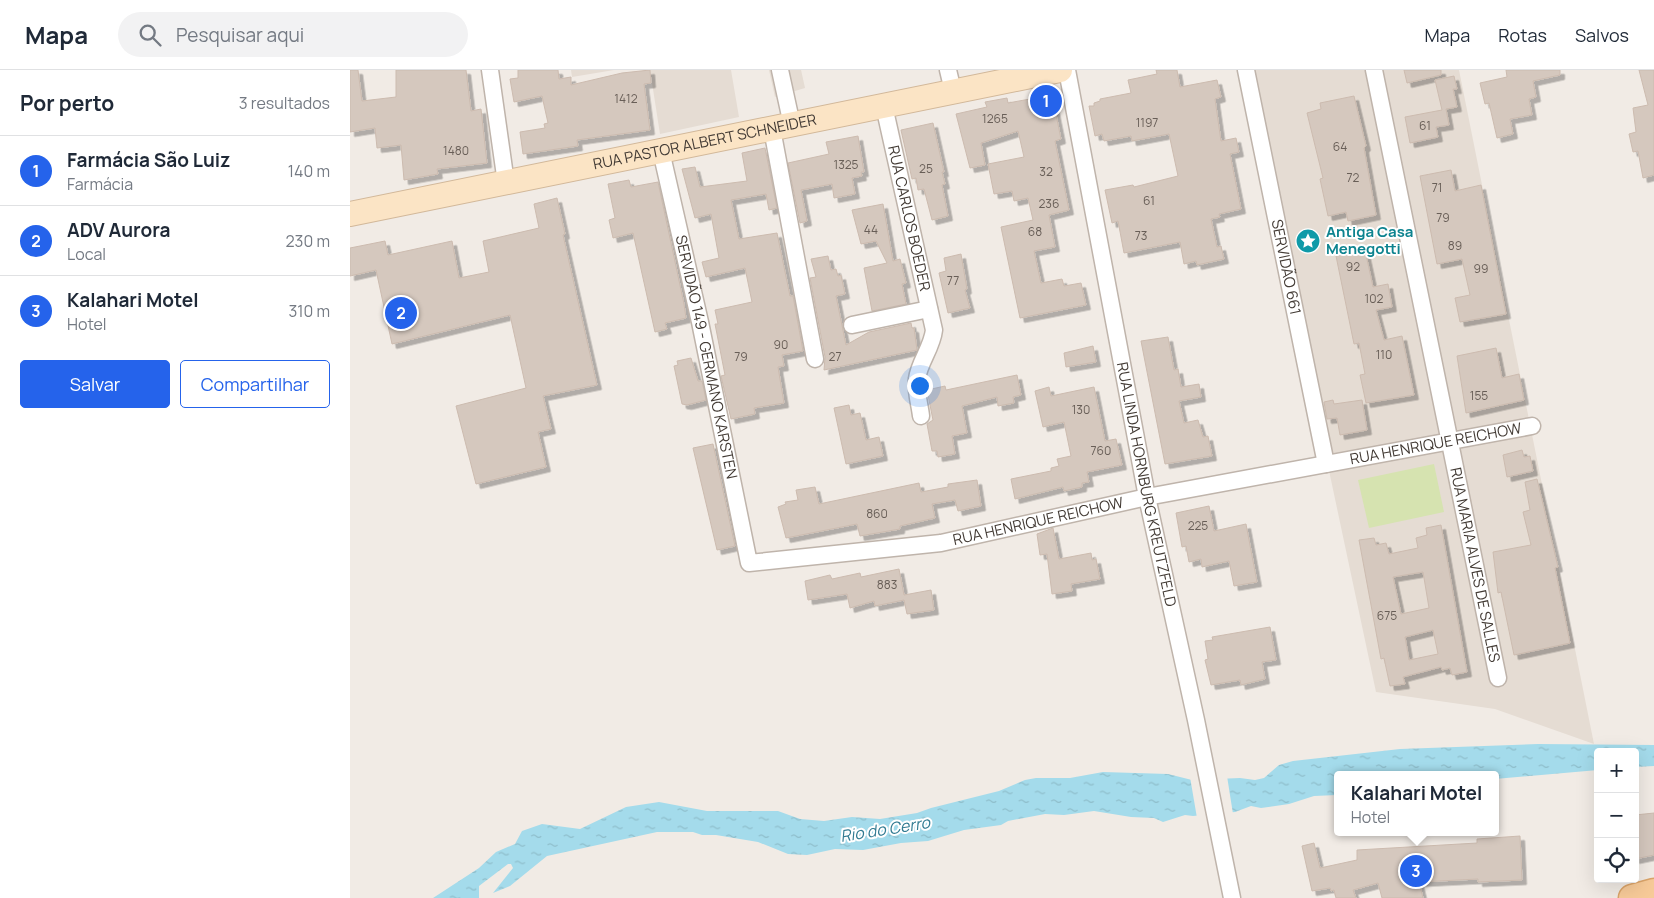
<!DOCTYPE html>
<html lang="pt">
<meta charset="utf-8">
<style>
:root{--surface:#fff;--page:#f2f2f3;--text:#1f2937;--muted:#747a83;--line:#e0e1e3;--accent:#2563eb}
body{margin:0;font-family:Manrope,sans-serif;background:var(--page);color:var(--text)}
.controls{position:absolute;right:15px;bottom:15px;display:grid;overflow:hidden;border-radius:5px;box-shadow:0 5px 20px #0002}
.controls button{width:45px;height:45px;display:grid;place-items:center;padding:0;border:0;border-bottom:1px solid var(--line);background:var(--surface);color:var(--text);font:25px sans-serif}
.you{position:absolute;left:569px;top:315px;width:18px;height:18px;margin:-12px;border:4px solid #fff;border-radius:50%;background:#1a73e8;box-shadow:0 0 0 8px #1a73e833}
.badge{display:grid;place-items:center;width:32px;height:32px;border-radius:50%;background:var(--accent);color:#fff;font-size:16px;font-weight:700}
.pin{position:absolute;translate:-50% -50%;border:2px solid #fff;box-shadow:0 1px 5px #0006}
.popup{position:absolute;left:984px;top:701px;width:165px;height:65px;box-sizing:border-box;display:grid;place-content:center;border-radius:5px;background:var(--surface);filter:drop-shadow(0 1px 4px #0005);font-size:16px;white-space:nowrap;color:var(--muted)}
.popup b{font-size:19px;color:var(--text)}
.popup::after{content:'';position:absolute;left:50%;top:100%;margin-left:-10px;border:10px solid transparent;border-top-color:var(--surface)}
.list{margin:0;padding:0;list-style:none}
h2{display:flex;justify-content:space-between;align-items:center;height:65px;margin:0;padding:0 20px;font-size:21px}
h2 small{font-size:16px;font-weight:400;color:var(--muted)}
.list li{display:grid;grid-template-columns:32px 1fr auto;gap:15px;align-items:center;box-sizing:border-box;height:70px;padding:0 20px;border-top:1px solid var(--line)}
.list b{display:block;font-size:19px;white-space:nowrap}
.list p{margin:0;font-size:16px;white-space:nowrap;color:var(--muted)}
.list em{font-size:16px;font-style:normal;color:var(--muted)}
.actions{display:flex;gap:10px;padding:15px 20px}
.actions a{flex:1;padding:11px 0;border:1px solid var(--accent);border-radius:5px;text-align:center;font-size:18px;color:var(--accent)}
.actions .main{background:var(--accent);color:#fff}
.icon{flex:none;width:28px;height:28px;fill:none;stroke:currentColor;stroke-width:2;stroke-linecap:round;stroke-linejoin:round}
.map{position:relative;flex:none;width:1304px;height:828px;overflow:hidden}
header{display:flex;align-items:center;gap:30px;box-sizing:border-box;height:70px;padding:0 25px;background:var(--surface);border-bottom:1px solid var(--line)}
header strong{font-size:24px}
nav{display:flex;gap:28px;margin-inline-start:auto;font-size:18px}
.search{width:350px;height:45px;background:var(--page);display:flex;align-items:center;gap:12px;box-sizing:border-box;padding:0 18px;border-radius:28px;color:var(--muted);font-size:19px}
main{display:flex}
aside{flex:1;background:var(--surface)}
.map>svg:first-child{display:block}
.residential{fill:#e5dcd3}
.pitch{fill:#d6e3b0}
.water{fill:url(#water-ripples)}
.pier{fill:#f1ebe5}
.building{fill:#d5c8be;stroke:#ccbbaf;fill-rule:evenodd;filter:url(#shadow)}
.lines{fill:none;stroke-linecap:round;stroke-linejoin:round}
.minor-casing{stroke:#bfb4ab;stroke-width:19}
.secondary-casing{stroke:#d2b89a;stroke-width:26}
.primary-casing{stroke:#dba469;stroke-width:29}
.minor{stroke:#fff;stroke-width:16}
.secondary{stroke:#fbe4c5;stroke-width:24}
.primary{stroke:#f7ca98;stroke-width:26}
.labels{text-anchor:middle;stroke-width:4;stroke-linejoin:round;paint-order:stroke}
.number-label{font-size:12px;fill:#685e57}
.street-label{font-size:15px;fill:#433b35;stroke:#fff}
.culture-label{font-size:15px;font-weight:bold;fill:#0d838f;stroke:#fff;text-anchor:start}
.water-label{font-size:16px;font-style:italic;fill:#307a91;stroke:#fff}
</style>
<header>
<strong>Mapa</strong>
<div class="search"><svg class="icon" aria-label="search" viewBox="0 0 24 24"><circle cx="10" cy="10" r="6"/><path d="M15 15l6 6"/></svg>Pesquisar aqui</div>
<nav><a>Mapa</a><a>Rotas</a><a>Salvos</a></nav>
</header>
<main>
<aside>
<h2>Por perto<small>3 resultados</small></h2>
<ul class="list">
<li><span class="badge">1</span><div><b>Farmácia São Luiz</b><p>Farmácia</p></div><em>140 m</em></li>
<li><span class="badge">2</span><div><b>ADV Aurora</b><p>Local</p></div><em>230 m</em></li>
<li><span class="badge">3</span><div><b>Kalahari Motel</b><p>Hotel</p></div><em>310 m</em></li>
</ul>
<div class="actions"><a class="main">Salvar</a><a>Compartilhar</a></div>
</aside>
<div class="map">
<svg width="1304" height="828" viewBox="0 0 1304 828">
<defs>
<pattern id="water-ripples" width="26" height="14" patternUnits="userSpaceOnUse" patternTransform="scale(1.25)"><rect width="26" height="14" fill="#a4dbeb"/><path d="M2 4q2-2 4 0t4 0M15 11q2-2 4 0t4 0" fill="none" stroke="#8ebdca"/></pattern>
<filter id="shadow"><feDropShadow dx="4.5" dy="4.5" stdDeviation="0" flood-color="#0004"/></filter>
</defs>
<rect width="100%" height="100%" fill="#f1ebe5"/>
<!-- residential -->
<path class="residential" d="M 221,0 L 264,0 L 222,7 Z
M 300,0 L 381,0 L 389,47 L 310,64 Z
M 419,0 L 451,0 L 455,18 L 425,27 Z
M 894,0 L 1109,0 L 1244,674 L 1145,639 L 1026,622 Z"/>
<!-- pitch -->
<path class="pitch" d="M 1084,394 L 1094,442 L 1019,458 L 1008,410 Z"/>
<!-- water -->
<path class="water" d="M 1188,674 L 1304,675 L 1304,696 L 1285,697 L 1285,682 L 1248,682 L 1248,700 L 1145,709 L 1145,705 L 987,705 L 987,725 L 964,726 L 939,734 L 911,738 L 901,736 L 885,742 L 843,746 L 835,745 L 813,752 L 804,748 L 781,747 L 744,741 L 714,745 L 695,744 L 658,751 L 651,755 L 614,760 L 578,771 L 551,773 L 513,780 L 485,779 L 457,785 L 438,784 L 408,772 L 366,765 L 352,765 L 343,762 L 307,762 L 197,786 L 160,816 L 143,823 L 163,798 L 161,794 L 158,794 L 129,816 L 129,828 L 83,828 L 129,798 L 146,782 L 165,774 L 172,761 L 192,754 L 230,759 L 276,737 L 309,732 L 357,741 L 428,741 L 450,749 L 474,751 L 502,747 L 530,749 L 567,743 L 581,738 L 649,721 L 675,710 L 686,708 L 720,708 L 753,702 L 818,704 L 842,710 L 890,708 L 905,710 L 914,708 L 929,695 L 943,691 L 1050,679 Z"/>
<!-- pier -->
<path class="pier" d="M 877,706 L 883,744 L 847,748 L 840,707 L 864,709 Z"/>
<!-- building -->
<path class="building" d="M 0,0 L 8,0 L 12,31 L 46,27 L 46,0 L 116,0 L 121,41 L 131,39 L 137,93 L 87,99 L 88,104 L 54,110 L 51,75 L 27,78 L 25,58 L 0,62 Z
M 168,0 L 208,0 L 209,9 L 221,7 L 221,15 L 272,3 L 300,0 L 301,13 L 294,14 L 300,60 L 227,70 L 228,76 L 173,84 L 170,62 L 195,58 L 194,54 L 198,53 L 192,26 L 164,32 L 160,9 L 168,8 Z
M 806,0 L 827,0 L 830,17 L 867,10 L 871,27 L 865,29 L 871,71 L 886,68 L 889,82 L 880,84 L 891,139 L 869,144 L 870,147 L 861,149 L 867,177 L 871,176 L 874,189 L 847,195 L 846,191 L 834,194 L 830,172 L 774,183 L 768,151 L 762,153 L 755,120 L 783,115 L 784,117 L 828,106 L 819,64 L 782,71 L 781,66 L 754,71 L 752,64 L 745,66 L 739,36 L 744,36 L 744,33 L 750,31 L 750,29 L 781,23 L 778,10 L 807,4 Z
M 1054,0 L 1091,0 L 1091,5 L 1057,13 Z
M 1156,0 L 1210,0 L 1210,5 L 1183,11 L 1186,27 L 1179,29 L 1182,45 L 1160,49 L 1163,64 L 1147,68 L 1139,33 L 1135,34 L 1130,13 L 1157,7 Z
M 1289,0 L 1304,0 L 1304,105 L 1293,108 L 1288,81 L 1283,82 L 1279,64 L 1286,62 L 1283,38 L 1298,35 Z
M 1104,6 L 1107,19 L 1103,19 L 1107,37 L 1096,39 L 1099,55 L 1086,57 L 1088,67 L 1060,73 L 1055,47 L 1092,40 L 1085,10 Z
M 702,25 L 711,69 L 705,71 L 719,140 L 699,145 L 705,177 L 684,181 L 691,213 L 712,209 L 714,216 L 731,213 L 736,235 L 670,248 L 651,157 L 683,150 L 678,128 L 664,131 L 662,121 L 644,124 L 638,94 L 674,87 L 668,61 L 631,73 L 635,95 L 620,98 L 606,44 L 637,37 L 635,32 L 657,28 L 658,33 Z
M 1004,26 L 1016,76 L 1014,78 L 1026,145 L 998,151 L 996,142 L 978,146 L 970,109 L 973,108 L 957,43 L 971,39 L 970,33 Z
M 583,53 L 594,102 L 592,102 L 595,114 L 592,115 L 598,146 L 582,150 L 574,119 L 568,120 L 566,108 L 562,109 L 551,60 Z
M 508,66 L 514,102 L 511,102 L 512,106 L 502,108 L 505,124 L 484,128 L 482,114 L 451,120 L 457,151 L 450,153 L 438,93 L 479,84 L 476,72 Z
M 415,78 L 427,138 L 419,140 L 416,124 L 381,130 L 389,169 L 427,163 L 440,226 L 443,226 L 453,281 L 432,285 L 434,296 L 428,297 L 434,333 L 404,338 L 405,344 L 381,349 L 371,306 L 375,305 L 365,254 L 368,254 L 365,240 L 402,232 L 395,198 L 356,207 L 352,192 L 369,188 L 361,144 L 345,148 L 332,99 L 345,97 L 350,117 L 397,111 L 392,83 Z
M 1101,100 L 1105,121 L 1131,115 L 1156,244 L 1110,252 L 1105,228 L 1120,225 L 1112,189 L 1087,194 L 1070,106 Z
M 279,110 L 281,117 L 308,112 L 334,234 L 336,248 L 315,253 L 317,259 L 305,262 L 283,163 L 263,168 L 259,150 L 265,148 L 258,114 Z
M 207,128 L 215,164 L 213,165 L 247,315 L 193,326 L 201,359 L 188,362 L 196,397 L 126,414 L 106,336 L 176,318 L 160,245 L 42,274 L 26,200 L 0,206 L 0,178 L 35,171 L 38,185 L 102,171 L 109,208 L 139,202 L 133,171 L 189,158 L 184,134 Z
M 533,134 L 543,191 L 550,189 L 556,213 L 552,214 L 556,234 L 522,241 L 514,198 L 537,193 L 526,171 L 511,174 L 502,140 Z
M 1015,180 L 1023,217 L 1038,214 L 1042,237 L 1026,240 L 1034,270 L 1052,266 L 1064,325 L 1016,333 L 1010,305 L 1015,304 L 1009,273 L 1004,274 L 986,186 Z
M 611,184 L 617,219 L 615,220 L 620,238 L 598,243 L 589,203 L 596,201 L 594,188 Z
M 478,186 L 481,200 L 486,199 L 488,206 L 491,205 L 495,224 L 486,226 L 496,275 L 519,262 L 561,253 L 562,258 L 564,258 L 567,280 L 474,300 L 475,287 L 460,208 L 466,207 L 461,189 Z
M 818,267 L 824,300 L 828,299 L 831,317 L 849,314 L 851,327 L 829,331 L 834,353 L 848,350 L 853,367 L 858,366 L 862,386 L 815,394 L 791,271 Z
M 743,276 L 746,292 L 716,297 L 714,283 Z
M 1146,278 L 1152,308 L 1169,304 L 1174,330 L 1116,343 L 1107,286 Z
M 341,288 L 348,311 L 352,311 L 356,330 L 337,335 L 332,334 L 324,296 L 328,295 L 327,291 Z
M 667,305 L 671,325 L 663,327 L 664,333 L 648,336 L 647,327 L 612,336 L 617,363 L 602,366 L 605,384 L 588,387 L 587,381 L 582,381 L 577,354 L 583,350 L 577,320 L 595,316 L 596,320 Z
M 699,317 L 701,326 L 744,317 L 755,371 L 766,369 L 772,395 L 737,402 L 739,412 L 732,413 L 732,417 L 714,421 L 713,417 L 665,429 L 661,409 L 701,401 L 701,398 L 709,396 L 707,389 L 721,386 L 714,352 L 693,357 L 685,321 Z
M 983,330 L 984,334 L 1012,330 L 1017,360 L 990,365 L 987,348 L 977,349 L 974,332 Z
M 499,335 L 501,345 L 510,343 L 516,370 L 529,367 L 533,386 L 496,394 L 484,338 Z
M 363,374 L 385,476 L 367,480 L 343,378 Z
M 1172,380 L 1174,387 L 1180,386 L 1183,401 L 1157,407 L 1153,385 Z
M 1187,409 L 1208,497 L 1205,498 L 1220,573 L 1164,585 L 1151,522 L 1148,523 L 1143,482 L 1181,475 L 1173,442 L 1180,440 L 1175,412 Z
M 627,410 L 631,436 L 608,441 L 605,430 L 582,434 L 585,448 L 550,456 L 550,459 L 510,466 L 507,454 L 436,468 L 428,437 L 436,434 L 435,432 L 448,430 L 446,420 L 465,417 L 469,434 L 569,413 L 571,422 L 598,417 L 598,414 Z
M 859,436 L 864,461 L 896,454 L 907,512 L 884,516 L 879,491 L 852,497 L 851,489 L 839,492 L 836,476 L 832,477 L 826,443 Z
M 1091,455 L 1117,602 L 1102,605 L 1100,598 L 1092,600 L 1091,597 L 1053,607 L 1055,614 L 1040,616 L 1034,588 L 1031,589 L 1009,470 L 1024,468 L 1026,475 L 1036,473 L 1039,484 L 1068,478 L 1066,468 L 1077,465 L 1076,458 ZM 1073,502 L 1079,538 L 1051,544 L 1043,507 ZM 1083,560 L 1088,584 L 1059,590 L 1055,567 Z
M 703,458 L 709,489 L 741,483 L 742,490 L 746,489 L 750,509 L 721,514 L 722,521 L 702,524 L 697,484 L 690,485 L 687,464 Z
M 549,499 L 554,525 L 581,520 L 584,540 L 557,544 L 554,530 L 525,536 L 524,531 L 500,538 L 497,524 L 458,530 L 455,511 L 480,505 L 482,509 L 510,503 L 511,507 Z
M 920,557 L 926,590 L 912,592 L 915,609 L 891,615 L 890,610 L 861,615 L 855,590 L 858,589 L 855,571 L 863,570 L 862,567 Z
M 1304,743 L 1304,785 L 1285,789 L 1285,745 Z
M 1170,766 L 1172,810 L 1128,812 L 1128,809 L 1069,812 L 1073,828 L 1032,828 L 1028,813 L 1003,820 L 1006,828 L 986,828 L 984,820 L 981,821 L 980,818 L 962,821 L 952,776 L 964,773 L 970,798 L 1007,790 L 1007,780 L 1127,773 L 1127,769 Z"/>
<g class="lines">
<defs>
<g id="minor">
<path d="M 140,0 L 156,113"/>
<path d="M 430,0 L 442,55"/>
<path d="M 598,0 L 603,21"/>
<path id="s1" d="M 717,0 L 797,427 L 846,650 L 882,828"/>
<path id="s2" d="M 896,0 L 976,394"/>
<path id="s3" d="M 1024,0 L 1148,608"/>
<path id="s4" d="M 534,36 L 584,260 C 582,278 569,292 567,309 C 565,320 570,335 571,346"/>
<path d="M 422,59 L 465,289"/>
<path id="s5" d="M 311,81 L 350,252 L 399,493 L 591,473 L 797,427 L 1182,356"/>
<path d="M 502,255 L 579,239"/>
</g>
<g id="secondary">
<path id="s6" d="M 0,144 L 710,0"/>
</g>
<path id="primary" d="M 1282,828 L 1304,822"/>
</defs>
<!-- minor casing -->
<use href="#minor" class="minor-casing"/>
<!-- secondary casing -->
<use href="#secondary" class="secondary-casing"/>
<!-- primary casing -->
<use href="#primary" class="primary-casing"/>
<!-- minor -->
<use href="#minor" class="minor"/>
<!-- secondary -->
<use href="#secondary" class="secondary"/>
<!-- primary -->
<use href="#primary" class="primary"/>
</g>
<!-- icons -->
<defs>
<symbol id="sight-disc" viewBox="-11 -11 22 22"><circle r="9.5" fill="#0f9aa8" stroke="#fff"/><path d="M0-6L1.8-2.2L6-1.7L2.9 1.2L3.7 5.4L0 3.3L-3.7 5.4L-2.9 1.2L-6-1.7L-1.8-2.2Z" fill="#fff"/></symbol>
</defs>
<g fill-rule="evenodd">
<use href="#sight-disc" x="944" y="157" width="28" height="28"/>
</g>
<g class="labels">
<!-- number labels -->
<g class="number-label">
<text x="276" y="33">1412</text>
<text x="645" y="53">1265</text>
<text x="797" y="57">1197</text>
<text x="1075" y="60">61</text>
<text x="990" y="81">64</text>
<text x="106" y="85">1480</text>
<text x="496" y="99">1325</text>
<text x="576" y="103">25</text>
<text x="696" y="106">32</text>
<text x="1003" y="112">72</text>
<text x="1087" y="122">71</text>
<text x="799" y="135">61</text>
<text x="699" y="138">236</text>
<text x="1093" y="152">79</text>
<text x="521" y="164">44</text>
<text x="685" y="166">68</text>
<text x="791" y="170">73</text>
<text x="1105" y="180">89</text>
<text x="1003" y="201">92</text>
<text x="1131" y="203">99</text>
<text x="603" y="215">77</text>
<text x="1024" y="233">102</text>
<text x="431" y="279">90</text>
<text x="1034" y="289">110</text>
<text x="391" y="291">79</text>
<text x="485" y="291">27</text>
<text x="1129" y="330">155</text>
<text x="731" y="344">130</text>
<text x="751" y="385">760</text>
<text x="527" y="448">860</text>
<text x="848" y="460">225</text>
<text x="537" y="519">883</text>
<text x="1037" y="550">675</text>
</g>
<!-- street labels -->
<g class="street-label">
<text dy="5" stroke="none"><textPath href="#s6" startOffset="362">RUA PASTOR ALBERT SCHNEIDER</textPath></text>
<text dy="5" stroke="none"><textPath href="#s4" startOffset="115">RUA CARLOS BOEDER</textPath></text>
<text dy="5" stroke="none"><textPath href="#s2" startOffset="201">SERVIDÃO 661</textPath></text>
<text dy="5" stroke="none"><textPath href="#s5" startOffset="211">SERVIDÃO 149 - GERMANO KARSTEN</textPath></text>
<text dy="5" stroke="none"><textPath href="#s5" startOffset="1119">RUA HENRIQUE REICHOW</textPath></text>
<text dy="5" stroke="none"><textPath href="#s1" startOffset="422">RUA LINDA HORNBURG KREUTZFELD</textPath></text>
<text dy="5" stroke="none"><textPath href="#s5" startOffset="714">RUA HENRIQUE REICHOW</textPath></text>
<text dy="5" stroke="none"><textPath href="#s3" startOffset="505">RUA MARIA ALVES DE SALLES</textPath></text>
</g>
<!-- culture labels -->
<g class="culture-label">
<text x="976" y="167">Antiga Casa<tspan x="976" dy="17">Menegotti</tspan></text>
</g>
<!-- water labels -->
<g class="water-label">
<text transform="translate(535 759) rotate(-9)" y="6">Rio do Cerro</text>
</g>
</g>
</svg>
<div class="controls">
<button>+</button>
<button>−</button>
<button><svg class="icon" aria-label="locate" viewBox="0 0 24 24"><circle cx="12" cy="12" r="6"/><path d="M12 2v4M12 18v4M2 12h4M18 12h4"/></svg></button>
</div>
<div class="you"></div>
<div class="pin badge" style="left:696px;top:31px">1</div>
<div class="pin badge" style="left:51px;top:243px">2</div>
<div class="pin badge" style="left:1066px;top:801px">3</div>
<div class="popup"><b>Kalahari Motel</b>Hotel</div>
</div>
</main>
